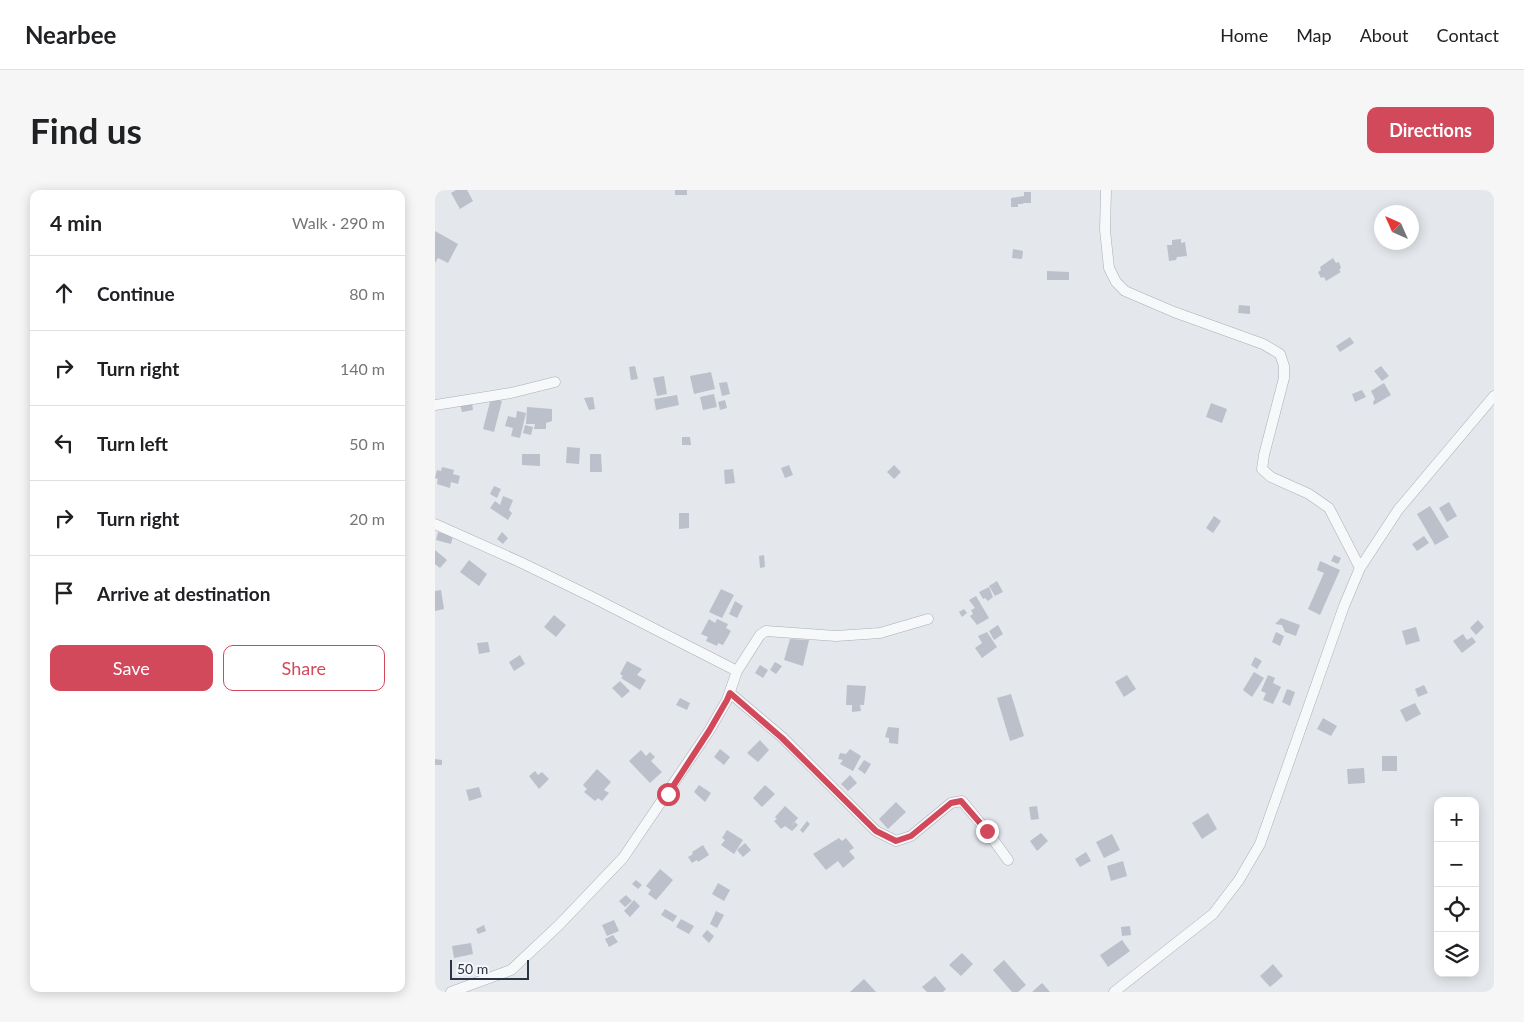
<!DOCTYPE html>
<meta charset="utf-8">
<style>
:root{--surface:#fff;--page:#f6f6f6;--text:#202124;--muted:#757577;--line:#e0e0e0;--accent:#d1495b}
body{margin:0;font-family:Lato,sans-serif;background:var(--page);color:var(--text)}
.controls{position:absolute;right:15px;bottom:15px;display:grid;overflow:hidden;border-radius:10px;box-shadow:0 2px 12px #0003}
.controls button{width:45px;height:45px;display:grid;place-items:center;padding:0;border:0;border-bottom:1px solid var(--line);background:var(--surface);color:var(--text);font:25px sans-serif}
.compass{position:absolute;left:939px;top:15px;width:45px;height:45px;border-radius:50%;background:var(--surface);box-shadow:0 2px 12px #0003;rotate:315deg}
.scale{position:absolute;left:15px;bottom:12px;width:79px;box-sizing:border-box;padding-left:5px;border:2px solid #2b3445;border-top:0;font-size:14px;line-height:18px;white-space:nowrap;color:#2b3445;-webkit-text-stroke:4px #f4f6f9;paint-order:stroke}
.stop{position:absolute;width:15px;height:15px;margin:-11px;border:4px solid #d1495b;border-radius:50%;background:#fff}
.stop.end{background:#d1495b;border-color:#fff;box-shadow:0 1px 5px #0008}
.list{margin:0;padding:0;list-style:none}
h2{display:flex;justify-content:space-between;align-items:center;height:65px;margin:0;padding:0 20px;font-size:21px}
h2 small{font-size:16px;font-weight:400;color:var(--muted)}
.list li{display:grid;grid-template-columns:32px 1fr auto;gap:15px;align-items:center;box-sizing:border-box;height:75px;padding:0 20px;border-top:1px solid var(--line)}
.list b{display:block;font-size:19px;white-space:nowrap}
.list em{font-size:16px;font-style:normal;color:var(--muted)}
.actions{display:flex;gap:10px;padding:15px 20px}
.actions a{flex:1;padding:11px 0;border:1px solid var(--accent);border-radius:10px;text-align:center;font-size:18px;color:var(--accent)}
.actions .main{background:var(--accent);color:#fff}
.icon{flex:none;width:28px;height:28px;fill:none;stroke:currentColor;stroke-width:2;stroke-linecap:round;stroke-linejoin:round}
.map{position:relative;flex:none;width:1059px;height:802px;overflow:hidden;border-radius:10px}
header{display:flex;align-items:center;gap:30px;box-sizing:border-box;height:70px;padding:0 25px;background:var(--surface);border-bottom:1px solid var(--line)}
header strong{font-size:24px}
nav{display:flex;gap:28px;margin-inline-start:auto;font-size:18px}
.intro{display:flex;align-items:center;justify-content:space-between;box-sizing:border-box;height:120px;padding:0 30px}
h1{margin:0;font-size:35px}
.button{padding:12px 22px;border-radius:10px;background:var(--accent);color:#fff;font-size:18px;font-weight:700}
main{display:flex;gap:30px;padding:0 30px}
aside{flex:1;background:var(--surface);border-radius:10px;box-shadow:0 2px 12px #0003}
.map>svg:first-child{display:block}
.building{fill:#bbc0ca}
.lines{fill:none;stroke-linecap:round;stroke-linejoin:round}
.minor-casing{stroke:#a9aeb7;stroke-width:11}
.minor{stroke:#f7f8fa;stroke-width:10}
.route{stroke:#d1495b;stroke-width:6}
</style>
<header>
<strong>Nearbee</strong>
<nav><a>Home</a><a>Map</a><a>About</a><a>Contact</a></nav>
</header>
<div class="intro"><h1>Find us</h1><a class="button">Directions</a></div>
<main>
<aside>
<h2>4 min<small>Walk · 290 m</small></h2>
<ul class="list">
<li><svg class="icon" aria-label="ahead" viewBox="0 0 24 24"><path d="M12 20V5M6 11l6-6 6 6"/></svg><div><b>Continue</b></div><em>80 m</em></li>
<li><svg class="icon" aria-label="right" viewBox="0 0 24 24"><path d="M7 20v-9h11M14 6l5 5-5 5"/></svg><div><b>Turn right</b></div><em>140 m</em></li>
<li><svg class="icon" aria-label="left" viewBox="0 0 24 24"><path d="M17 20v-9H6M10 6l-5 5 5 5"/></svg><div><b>Turn left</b></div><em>50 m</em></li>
<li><svg class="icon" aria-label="right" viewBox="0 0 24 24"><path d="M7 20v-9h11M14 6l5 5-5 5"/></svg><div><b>Turn right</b></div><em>20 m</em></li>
<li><svg class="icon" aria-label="arrive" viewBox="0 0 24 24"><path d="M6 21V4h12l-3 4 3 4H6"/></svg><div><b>Arrive at destination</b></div></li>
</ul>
<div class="actions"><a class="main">Save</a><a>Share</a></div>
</aside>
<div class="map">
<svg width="1059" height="802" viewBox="0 0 1059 802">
<rect width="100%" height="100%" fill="#e4e7ec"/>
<!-- building -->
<path class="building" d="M 21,0 L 32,0 L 38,11 L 25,19 L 16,3 Z
M 240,0 L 252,0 L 252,5 L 240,5 Z
M 589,2 L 596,2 L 596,13 L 588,13 L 588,14 L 583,14 L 583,17 L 576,17 L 576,8 L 589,6 Z
M 0,41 L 23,54 L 13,73 L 3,68 L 0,73 Z
M 746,49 L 746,53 L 750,52 L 752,66 L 742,67 L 741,70 L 734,71 L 732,55 L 737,55 L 737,50 Z
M 578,59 L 588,61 L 587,69 L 577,68 Z
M 898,68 L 901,73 L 904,72 L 906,78 L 904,80 L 906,82 L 891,91 L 889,87 L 886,88 L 883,82 L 886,80 L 885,77 Z
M 612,81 L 634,82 L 634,90 L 612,90 Z
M 804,115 L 815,116 L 815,124 L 803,123 Z
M 915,147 L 919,153 L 905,162 L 901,156 Z
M 200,176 L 203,189 L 196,190 L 194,177 Z
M 946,176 L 954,186 L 947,191 L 939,181 Z
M 276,182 L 280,199 L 259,204 L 255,186 Z
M 229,186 L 232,204 L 222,206 L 218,188 Z
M 292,192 L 295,204 L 287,206 L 284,193 Z
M 949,193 L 956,205 L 939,215 L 938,212 L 940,209 L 936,201 Z
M 927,200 L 931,207 L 920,212 L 917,204 Z
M 279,204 L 282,217 L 268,220 L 265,207 Z
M 242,205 L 244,215 L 221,220 L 219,209 Z
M 158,207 L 160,219 L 154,220 L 149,208 Z
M 56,208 L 67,211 L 59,242 L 48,239 Z
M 290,210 L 292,218 L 285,220 L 283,212 Z
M 37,212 L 38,220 L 27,222 L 25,214 Z
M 776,213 L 792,219 L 787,233 L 771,227 Z
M 92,217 L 117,219 L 117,231 L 111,233 L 111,239 L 99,239 L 100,234 L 91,234 Z
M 82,221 L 91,223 L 85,248 L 76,246 L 78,238 L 70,236 L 73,226 L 81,228 Z
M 90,235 L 98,237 L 96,245 L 88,243 Z
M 247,247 L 255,247 L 256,255 L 247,255 Z
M 132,257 L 145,258 L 144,274 L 131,273 Z
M 87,264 L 105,264 L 105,276 L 87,275 Z
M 155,264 L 166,264 L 167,282 L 155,282 Z
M 354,275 L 358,285 L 350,288 L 346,278 Z
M 459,275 L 466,282 L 459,289 L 452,282 Z
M 7,277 L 19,280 L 18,284 L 25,286 L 23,294 L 16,292 L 15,298 L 2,294 L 3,289 L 0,288 L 2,280 L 6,281 Z
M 298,279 L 300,293 L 290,294 L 289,280 Z
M 59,296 L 66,299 L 62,308 L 55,304 Z
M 68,306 L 78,310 L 74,320 L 77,323 L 73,330 L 55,318 L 60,311 L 65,315 Z
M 1014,312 L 1022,326 L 1012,332 L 1004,318 Z
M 995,316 L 1014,347 L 1000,355 L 982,324 Z
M 244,323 L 254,323 L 254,338 L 244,339 Z
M 779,326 L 786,331 L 778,343 L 771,338 Z
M 3,342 L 18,346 L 16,354 L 1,350 Z
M 67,342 L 73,348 L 68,354 L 62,349 Z
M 989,346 L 994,353 L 982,361 L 977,354 Z
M 0,360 L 12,370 L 5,378 L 0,374 Z
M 329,365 L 330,377 L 325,378 L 324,366 Z
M 899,365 L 906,368 L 903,374 L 896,371 Z
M 34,370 L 52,384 L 44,396 L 25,382 Z
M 885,371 L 905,380 L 885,425 L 873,419 L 889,383 L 882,380 Z
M 562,391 L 568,402 L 560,406 L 554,396 Z
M 554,397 L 558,407 L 553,411 L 550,408 L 548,409 L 544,402 Z
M 286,399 L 299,405 L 287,428 L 274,422 Z
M 6,400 L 9,419 L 0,421 L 0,401 Z
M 541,406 L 554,428 L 542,435 L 535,426 L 538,424 L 536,420 L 540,418 L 534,410 Z
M 300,411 L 308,416 L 302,428 L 294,424 Z
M 529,419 L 532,423 L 527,427 L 524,422 Z
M 119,425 L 131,435 L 121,447 L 109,437 Z
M 846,428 L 865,435 L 861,446 L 850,442 L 847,435 L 840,434 Z
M 274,429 L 280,433 L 282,429 L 293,434 L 291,438 L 296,441 L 288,455 L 283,453 L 282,456 L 271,451 L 273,447 L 266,444 Z
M 1043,430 L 1049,437 L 1041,445 L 1035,438 Z
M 563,435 L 568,444 L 559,450 L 554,441 Z
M 981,437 L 985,451 L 971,455 L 967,441 Z
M 552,442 L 562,457 L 547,468 L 540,458 L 547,453 L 543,446 Z
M 841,442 L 849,446 L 845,456 L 837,452 Z
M 1028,444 L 1032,450 L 1037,447 L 1041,452 L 1027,463 L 1018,451 Z
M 355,449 L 374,450 L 368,476 L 349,470 Z
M 53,452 L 55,462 L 44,464 L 42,453 Z
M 85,465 L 90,474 L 79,481 L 74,472 Z
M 820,467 L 827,471 L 822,479 L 816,475 Z
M 192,471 L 207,479 L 202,485 L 211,490 L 205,500 L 186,488 L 188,486 L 185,484 Z
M 340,472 L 347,476 L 341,484 L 335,480 Z
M 325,475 L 333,480 L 328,488 L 320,483 Z
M 819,482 L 829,488 L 817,507 L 808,500 Z
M 692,485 L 701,499 L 689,507 L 680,492 Z
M 833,485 L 840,488 L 838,493 L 846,497 L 838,514 L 828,510 L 831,503 L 826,501 Z
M 185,491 L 195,501 L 187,508 L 177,498 Z
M 412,495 L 431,496 L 429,515 L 425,515 L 426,521 L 417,522 L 417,515 L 411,515 Z
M 989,495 L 993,503 L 983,507 L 980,499 Z
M 852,499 L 860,502 L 855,516 L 847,512 Z
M 576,504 L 589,546 L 575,551 L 562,508 Z
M 245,508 L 255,513 L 252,520 L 241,515 Z
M 980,513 L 986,524 L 971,532 L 965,520 Z
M 888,528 L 902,536 L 896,546 L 882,539 Z
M 453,537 L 464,538 L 463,554 L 454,553 L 454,548 L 450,547 Z
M 325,550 L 334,560 L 323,572 L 312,563 Z
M 285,559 L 295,567 L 289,575 L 279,567 Z
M 415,559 L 426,566 L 418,581 L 405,574 L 408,570 L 403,569 L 405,563 L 411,564 Z
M 206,560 L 211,566 L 215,562 L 220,567 L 216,571 L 227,582 L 215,593 L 194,571 Z
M 947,566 L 962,566 L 962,581 L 947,581 Z
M 0,569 L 7,570 L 7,575 L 0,575 Z
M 429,570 L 436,574 L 430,584 L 423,579 Z
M 929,578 L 930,593 L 913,594 L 912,579 Z
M 162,579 L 176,592 L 169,600 L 174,603 L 167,611 L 163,608 L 160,611 L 149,602 L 152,599 L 148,595 Z
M 100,581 L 103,585 L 107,582 L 114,589 L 104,599 L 94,586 Z
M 415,585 L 422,593 L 413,601 L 406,594 Z
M 264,595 L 276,603 L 270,612 L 259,602 Z
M 330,595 L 340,604 L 327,617 L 318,608 Z
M 44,597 L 47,607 L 34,611 L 31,600 Z
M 461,612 L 471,622 L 453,639 L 444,629 Z
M 350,616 L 363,628 L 355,637 L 360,632 L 363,635 L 357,641 L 350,636 L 346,639 L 339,631 L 342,629 L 340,627 Z
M 602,616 L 604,629 L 596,630 L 594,617 Z
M 773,623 L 782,639 L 767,649 L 757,633 Z
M 372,631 L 375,634 L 368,643 L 365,640 Z
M 292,640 L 308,650 L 299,664 L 286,655 L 290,650 L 287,648 Z
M 606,643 L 613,651 L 602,661 L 595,651 Z
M 677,644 L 685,660 L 669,668 L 661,652 Z
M 404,648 L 407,651 L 411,648 L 419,658 L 414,661 L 420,668 L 408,678 L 403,671 L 391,680 L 378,664 Z
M 310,653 L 316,660 L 308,667 L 302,660 Z
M 268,655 L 274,665 L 263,672 L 262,670 L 257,673 L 253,667 L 258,664 L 257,662 Z
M 651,662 L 656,671 L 645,677 L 640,669 Z
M 688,671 L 692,686 L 676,691 L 672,676 Z
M 225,679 L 238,690 L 221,710 L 213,704 L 216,700 L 211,696 Z
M 201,690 L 207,695 L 203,699 L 197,694 Z
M 283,693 L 295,700 L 289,711 L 277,704 Z
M 191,705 L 197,711 L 190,717 L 184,711 Z
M 199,710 L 205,716 L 195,727 L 189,721 Z
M 230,719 L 242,726 L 238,732 L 226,725 Z
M 281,721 L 289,725 L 282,738 L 275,734 Z
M 246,729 L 259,736 L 254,744 L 241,737 Z
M 179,730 L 184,741 L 172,746 L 167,735 Z
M 49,735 L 51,741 L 43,744 L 41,739 Z
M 695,736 L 696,745 L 687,746 L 686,737 Z
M 272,740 L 279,746 L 274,753 L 267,746 Z
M 178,745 L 183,752 L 174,757 L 170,749 Z
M 687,750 L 695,761 L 673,777 L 665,765 Z
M 36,753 L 38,764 L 19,768 L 17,756 Z
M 527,763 L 538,774 L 526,786 L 514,775 Z
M 569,770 L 591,795 L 583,802 L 577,802 L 558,780 Z
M 838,774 L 848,786 L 835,797 L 825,786 Z
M 500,786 L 511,799 L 508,802 L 492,802 L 487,797 Z
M 429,789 L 441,802 L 415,802 Z
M 607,793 L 615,802 L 597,802 Z"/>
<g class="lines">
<defs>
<path id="minor" d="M 671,0 L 670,40 L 674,78 L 681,92 L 690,101 L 739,122 L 828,154 L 845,164 L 849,176 L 849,188 L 829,265 L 827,279 L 836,287 L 874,304 L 894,318 L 925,378
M 0,215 L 76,203 L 120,192
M 0,334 L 85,372 L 155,406 L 302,481 L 292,510 L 274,541 L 188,668 L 124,735 L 76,780 L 16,802
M 302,481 L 325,445 L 331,441 L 401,446 L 445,443 L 493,429
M 295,503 L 347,547 L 441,641 L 461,651 L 476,646 L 516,613 L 527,611 L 552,641 L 573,670
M 679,802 L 778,724 L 804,690 L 825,654 L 909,416 L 925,378 L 963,320 L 1059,206"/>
</defs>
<!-- minor casing -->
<use href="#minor" class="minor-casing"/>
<!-- minor -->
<use href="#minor" class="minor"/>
</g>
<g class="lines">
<!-- route -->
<path class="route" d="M 233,604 L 274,541 L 292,510 L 295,503 L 347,548 L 441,641 L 461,651 L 476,646 L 516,613 L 526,611 L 552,641"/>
</g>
</svg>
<div class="controls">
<button>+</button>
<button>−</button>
<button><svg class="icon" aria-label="locate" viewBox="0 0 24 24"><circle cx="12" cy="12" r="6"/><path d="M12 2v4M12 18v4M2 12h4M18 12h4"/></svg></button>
<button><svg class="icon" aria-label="layers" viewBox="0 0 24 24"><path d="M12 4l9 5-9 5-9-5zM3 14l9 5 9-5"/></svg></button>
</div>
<svg class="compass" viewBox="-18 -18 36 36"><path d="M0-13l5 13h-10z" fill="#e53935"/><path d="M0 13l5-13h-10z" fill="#757577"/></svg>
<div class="scale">50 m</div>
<div class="stop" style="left:233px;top:604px"></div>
<div class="stop end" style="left:552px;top:641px"></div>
</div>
</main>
